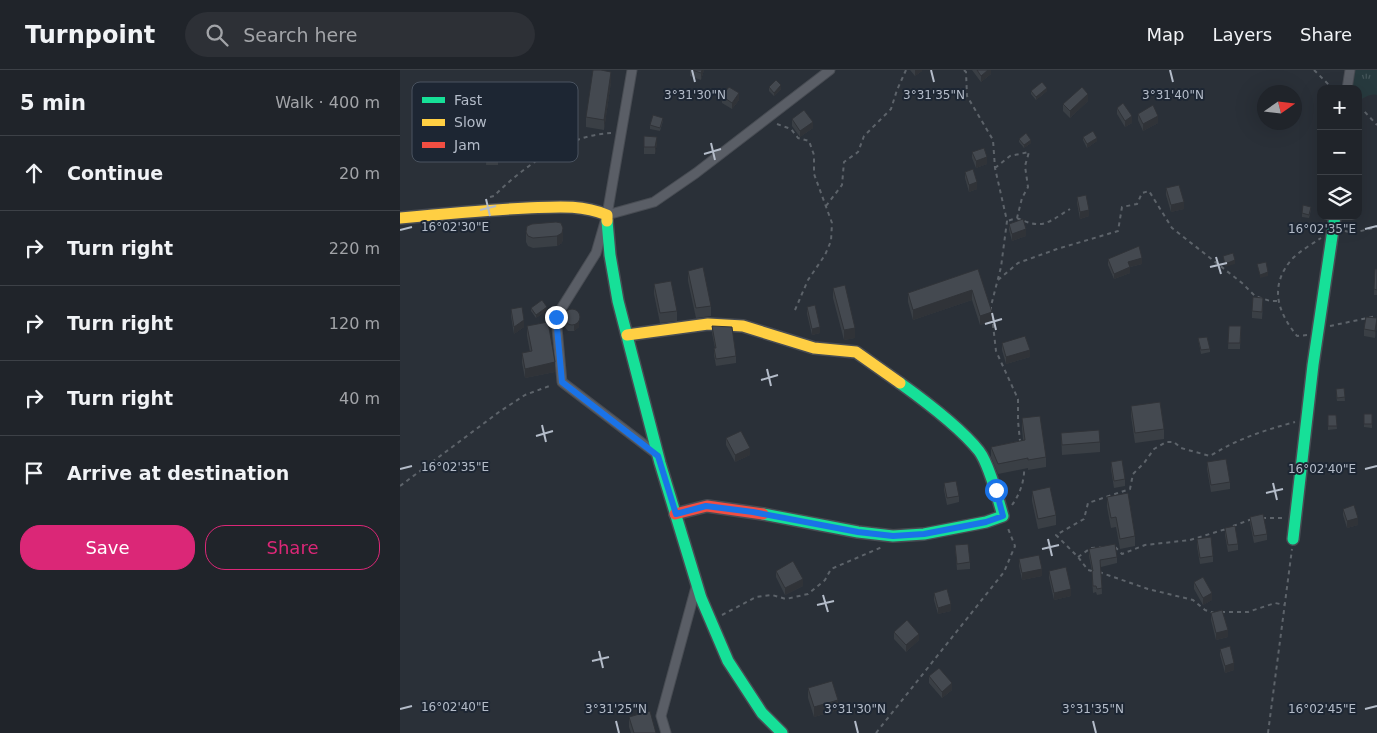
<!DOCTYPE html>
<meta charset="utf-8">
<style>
:root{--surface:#20242a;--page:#2d3036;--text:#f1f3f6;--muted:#a2a4a8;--line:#3d4147;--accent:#db2777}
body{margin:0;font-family:"DejaVu Sans",sans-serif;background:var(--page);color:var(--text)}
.controls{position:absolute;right:15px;top:15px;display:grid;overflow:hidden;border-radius:10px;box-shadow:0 5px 20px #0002}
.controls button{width:45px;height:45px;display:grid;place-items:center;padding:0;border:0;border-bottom:1px solid var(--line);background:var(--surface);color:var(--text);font:25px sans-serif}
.compass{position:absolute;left:857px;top:15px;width:45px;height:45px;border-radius:50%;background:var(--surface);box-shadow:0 5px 20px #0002;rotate:76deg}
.stop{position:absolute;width:15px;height:15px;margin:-11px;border:4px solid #1a73e8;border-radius:50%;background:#fff}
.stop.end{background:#1a73e8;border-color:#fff;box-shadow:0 1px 5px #0008}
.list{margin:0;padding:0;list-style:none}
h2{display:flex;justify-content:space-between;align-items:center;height:65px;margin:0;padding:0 20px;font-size:21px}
h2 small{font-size:16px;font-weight:400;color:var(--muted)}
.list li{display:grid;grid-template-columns:32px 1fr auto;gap:15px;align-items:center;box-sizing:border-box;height:75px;padding:0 20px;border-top:1px solid var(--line)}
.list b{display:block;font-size:19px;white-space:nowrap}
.list em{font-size:16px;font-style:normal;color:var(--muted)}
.actions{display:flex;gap:10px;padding:15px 20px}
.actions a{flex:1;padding:11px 0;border:1px solid var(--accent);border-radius:20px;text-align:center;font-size:18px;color:var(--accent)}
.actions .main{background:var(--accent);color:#fff}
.icon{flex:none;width:28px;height:28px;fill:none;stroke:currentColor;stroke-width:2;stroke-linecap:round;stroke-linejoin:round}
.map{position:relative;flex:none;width:977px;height:663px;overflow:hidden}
header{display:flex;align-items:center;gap:30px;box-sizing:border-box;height:70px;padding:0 25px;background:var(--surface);border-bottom:1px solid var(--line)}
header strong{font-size:24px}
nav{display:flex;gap:28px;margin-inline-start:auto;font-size:18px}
.search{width:350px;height:45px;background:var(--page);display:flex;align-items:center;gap:12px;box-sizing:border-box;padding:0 18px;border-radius:28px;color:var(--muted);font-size:19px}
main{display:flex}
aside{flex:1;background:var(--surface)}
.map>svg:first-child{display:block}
.grass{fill:url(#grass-tufts)}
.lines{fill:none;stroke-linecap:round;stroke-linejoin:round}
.street-casing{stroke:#484c53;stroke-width:11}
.fast-casing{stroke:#484c53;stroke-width:14}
.slow-casing{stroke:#484c53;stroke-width:14}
.jam-casing{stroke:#484c53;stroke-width:14}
.path{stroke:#5d636a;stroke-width:2;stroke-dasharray:4 4;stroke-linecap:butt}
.street{stroke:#5a5e66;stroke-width:9}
.fast{stroke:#16e098;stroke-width:11}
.slow{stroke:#ffcf43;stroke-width:11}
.jam{stroke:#f24e42;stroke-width:11}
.wall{fill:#3a3f45}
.shaded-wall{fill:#303338}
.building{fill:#444950;stroke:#303338}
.route{stroke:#1a73e8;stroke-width:6}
.ticks{fill:none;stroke:#b4bcc9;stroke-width:2}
.key{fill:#1d2633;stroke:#4a5360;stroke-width:1}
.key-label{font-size:14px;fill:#b4bcc9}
.ticks-label{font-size:12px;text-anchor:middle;fill:#b4bcc9;stroke:#1d2633;stroke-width:4;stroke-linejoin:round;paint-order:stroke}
</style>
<header>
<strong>Turnpoint</strong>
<div class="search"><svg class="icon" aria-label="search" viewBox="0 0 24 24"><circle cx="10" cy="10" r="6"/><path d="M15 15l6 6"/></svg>Search here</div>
<nav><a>Map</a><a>Layers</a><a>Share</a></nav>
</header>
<main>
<aside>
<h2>5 min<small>Walk · 400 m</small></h2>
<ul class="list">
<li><svg class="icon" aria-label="ahead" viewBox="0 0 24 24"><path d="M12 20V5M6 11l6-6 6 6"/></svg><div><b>Continue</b></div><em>20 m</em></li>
<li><svg class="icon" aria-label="right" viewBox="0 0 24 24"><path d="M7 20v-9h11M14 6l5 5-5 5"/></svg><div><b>Turn right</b></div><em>220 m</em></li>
<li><svg class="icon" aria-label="right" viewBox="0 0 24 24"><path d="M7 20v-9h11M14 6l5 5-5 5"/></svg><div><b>Turn right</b></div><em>120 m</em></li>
<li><svg class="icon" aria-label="right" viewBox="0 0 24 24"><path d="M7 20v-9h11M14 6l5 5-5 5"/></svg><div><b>Turn right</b></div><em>40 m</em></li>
<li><svg class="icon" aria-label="arrive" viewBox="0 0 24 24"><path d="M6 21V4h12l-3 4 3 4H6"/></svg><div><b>Arrive at destination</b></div></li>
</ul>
<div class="actions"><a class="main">Save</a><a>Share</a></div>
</aside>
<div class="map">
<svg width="977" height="663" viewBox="0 0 977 663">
<defs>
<pattern id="grass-tufts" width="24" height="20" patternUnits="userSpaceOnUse" patternTransform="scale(1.25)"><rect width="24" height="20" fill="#273a3e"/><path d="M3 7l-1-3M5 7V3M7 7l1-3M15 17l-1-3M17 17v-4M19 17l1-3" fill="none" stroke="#445559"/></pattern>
</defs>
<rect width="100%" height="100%" fill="#2a3038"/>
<!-- grass -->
<path class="grass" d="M 952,0 L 977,0 L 977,25 C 970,23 963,28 958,32 L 958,19 L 949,19 Z"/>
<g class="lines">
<defs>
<path id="street" d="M 232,0 L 207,145 L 196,183 L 156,247 L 162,312 L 258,385
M 947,19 L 950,0
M 207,145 L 254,132 L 296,103 L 430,0
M 266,663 L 261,646 L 296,517"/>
<path id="fast" d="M 207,151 L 210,185 L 218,231 L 260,393 L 301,528 L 328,591 L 362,643 L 382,663
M 363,444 L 458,462 L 493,466 L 524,464 L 586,452 L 603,446 C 598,429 589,394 579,381 C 560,357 525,331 500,313
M 893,469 L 913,295 L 935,146"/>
<path id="slow" d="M 0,148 C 42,144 84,140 127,138 C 155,137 180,134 207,145 L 207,151
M 227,265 L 308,254 L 343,256 L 414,278 L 456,282 L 500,313"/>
<path id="jam" d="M 275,444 L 307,436 L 363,444"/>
</defs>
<!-- street casing -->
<use href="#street" class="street-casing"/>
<!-- fast casing -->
<use href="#fast" class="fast-casing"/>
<!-- slow casing -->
<use href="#slow" class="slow-casing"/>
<!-- jam casing -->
<use href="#jam" class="jam-casing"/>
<!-- path -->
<path class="path" d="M 564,0 L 566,2 L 567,26 L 593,70 L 595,98 L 607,151 L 601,197 L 591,236 L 591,241
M 914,0 L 933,19
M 958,38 L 963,40 L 977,55
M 377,54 L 391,59 L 398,68 L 409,71 L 414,85 L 414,104 L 432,153 L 431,171 L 425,185 L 408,210 L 395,240
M 595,98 L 610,86 L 629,82 L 625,96 L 628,117 L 622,128 L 617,148 L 607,151
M 90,127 L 94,126 C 124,96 167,65 211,63
M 426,136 L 442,115 L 444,92 L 458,82 L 464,66 L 491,39 L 497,20 L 506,0
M 617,148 C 643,160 647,153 670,139
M 945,161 L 953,163 L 977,157
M 598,210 L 618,193 L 657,179 L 718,161 L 722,137 L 737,134 L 742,123 L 749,121 L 772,158 L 842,213 L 855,226 L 870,231 L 878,231
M 592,246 L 596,281 L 618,329 L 618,351 L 620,371
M 930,256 L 977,246
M 907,265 L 897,266 C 877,241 869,216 892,189 C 900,181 912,174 921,168
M 0,416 L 99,342 L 125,325 L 152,315
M 612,435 C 619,426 625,410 624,398
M 862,448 L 884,448
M 833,456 L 852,449
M 715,477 L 722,484 L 745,475 L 790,470 L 826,459
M 678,487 L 691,478 L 703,477
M 692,501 L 688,500 L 678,487 L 656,465 L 684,449 L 688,433 L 730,419 L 733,404 L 744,393 L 754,379 L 766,372 L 774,372 L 781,378 L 810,386 C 837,369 865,360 895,352
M 699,502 L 748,519 L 793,530 L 805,540 L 814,543
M 821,542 L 848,542 L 875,533 L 885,535
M 322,545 L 356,527 L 372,525 L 386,529 L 408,524 L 425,510 L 431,499 L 482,477
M 476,663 L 604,502 L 615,476 L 607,456
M 868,663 L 892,479"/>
<!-- street -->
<use href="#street" class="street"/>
<!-- fast -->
<use href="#fast" class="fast"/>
<!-- slow -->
<use href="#slow" class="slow"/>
<!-- jam -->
<use href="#jam" class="jam"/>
</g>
<!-- wall -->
<path class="wall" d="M 290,0 L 304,0 L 301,10 L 290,6 Z
M 510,0 L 522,0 L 522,1 L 515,6 Z
M 572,0 L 591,0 L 591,4 L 581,12 Z
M 211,12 L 204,60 L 186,57 L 186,47 Z
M 369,17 L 381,19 L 374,26 L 369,21 Z
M 631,21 L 647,21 L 636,30 L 631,24 Z
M 322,26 L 339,30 L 332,39 L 322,33 Z
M 688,31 L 670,48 L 663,41 L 663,34 Z
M 717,38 L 732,53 L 725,57 L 717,44 Z
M 738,44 L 758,53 L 743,61 L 738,50 Z
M 392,49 L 413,58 L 400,67 L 392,56 Z
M 263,51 L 260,61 L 250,59 L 250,55 Z
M 244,66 L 257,73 L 255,84 L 244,84 Z
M 683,67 L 697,71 L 687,78 L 683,70 Z
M 619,69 L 631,73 L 624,78 L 619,72 Z
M 87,72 L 98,72 L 98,95 L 86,95 Z
M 572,82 L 587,94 L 576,98 L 572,88 Z
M 565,102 L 577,119 L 569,122 L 565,108 Z
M 766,118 L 784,139 L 771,142 L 766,125 Z
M 677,127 L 689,146 L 680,149 L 677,133 Z
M 911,140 L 909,148 L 902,147 L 902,143 Z
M 609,154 L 626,166 L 612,171 L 609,160 Z
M 127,156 L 163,168 L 162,173 L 157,176 L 133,178 L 128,176 L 126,172 L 126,162 Z
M 708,189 L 742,194 L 730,197 L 730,203 L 714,209 L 708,195 Z
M 578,199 L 592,251 L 580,255 L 572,230 L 513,250 L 508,232 L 508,223 Z
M 975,199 L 977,199 L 977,225 L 974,225 Z
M 288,201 L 311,236 L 311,246 L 296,248 L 288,211 Z
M 254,214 L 277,241 L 277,251 L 260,253 L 254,224 Z
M 433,218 L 455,268 L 444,270 L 433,228 Z
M 863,235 L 862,249 L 852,248 L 852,241 Z
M 407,237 L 420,263 L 412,265 L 407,244 Z
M 131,238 L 147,240 L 136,248 L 131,241 Z
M 111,239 L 124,257 L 114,264 L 111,246 Z
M 165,244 L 179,257 L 174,261 L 168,261 L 164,256 Z
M 977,255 L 975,268 L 964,266 L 964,259 Z
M 127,256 L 155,302 L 125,308 L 122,293 L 122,283 L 130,282 L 127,266 Z
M 312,256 L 336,286 L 336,293 L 316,296 L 314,285 L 314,278 L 315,278 L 312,263 Z
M 829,256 L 841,256 L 840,279 L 828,279 Z
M 798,268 L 810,279 L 810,282 L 801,284 Z
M 602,273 L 630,287 L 606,294 L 602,280 Z
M 944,318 L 945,331 L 937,331 L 936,323 Z
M 731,336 L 764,359 L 764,369 L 735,373 L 731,346 Z
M 964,344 L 972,344 L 972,358 L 964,357 Z
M 928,345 L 936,345 L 937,359 L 928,360 Z
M 622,348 L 646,387 L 646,397 L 628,400 L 628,398 L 598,404 L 591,387 L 591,377 L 623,370 L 622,358 Z
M 661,363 L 700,372 L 700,382 L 662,385 Z
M 326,368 L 350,385 L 335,392 L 326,375 Z
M 711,392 L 725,409 L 725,416 L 714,418 L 711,399 Z
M 807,392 L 830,412 L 830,419 L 811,422 L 807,399 Z
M 544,413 L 559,426 L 559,432 L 547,435 L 544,420 Z
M 632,421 L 656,445 L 656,455 L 638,459 L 632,431 Z
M 707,427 L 735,466 L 735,476 L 720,479 L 716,457 L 711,458 L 707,437 Z
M 943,439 L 958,455 L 947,458 L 943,445 Z
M 850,447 L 867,464 L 867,470 L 854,473 L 850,453 Z
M 825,458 L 838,474 L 838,480 L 828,482 L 825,465 Z
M 797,469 L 813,486 L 813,492 L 800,494 L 797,476 Z
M 555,475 L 570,492 L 570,499 L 557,500 Z
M 689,479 L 717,487 L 717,493 L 701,497 L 702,524 L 697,525 L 696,522 L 693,523 L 692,508 L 692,501 L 689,486 Z
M 619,489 L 642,506 L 622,510 L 619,496 Z
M 376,501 L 403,516 L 385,525 L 376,507 Z
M 649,501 L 671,526 L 654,530 L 649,508 Z
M 794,512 L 812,530 L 803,535 L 794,519 Z
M 534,523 L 551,541 L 538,544 L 534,530 Z
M 811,543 L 828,567 L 816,570 L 811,550 Z
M 494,562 L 519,570 L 506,582 L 494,569 Z
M 820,579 L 834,600 L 825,603 L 820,585 Z
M 529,606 L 552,620 L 542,628 L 529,613 Z
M 408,618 L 438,640 L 414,647 L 408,628 Z
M 229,647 L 256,663 L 231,663 L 229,657 Z"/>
<!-- shaded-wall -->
<path class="shaded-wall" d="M 302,0 L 304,0 L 301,10 L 301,3 Z
M 515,0 L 522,0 L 522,1 L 515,6 Z
M 588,0 L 591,0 L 591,4 L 581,12 L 581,6 Z
M 211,2 L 211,12 L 204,60 L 204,50 Z
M 381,15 L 381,19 L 374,26 L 374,23 Z
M 647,18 L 647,21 L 636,30 L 636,27 Z
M 339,23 L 339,30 L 332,39 L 332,33 Z
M 688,24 L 688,31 L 670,48 L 670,41 Z
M 732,46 L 732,53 L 725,57 L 725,51 Z
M 758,46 L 758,53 L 743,61 L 743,54 Z
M 413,52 L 413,58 L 400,67 L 400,61 Z
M 257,67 L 257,73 L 255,84 L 255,77 Z
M 697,68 L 697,71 L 687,78 L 687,74 Z
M 631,70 L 631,73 L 624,78 L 624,75 Z
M 587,87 L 587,94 L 576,98 L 576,91 Z
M 577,112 L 577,119 L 569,122 L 569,115 Z
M 784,132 L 784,139 L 771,142 L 771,135 Z
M 689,140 L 689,146 L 680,149 L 680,142 Z
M 163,158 L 163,168 L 162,173 L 157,176 L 157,166 Z
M 626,159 L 626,166 L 612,171 L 612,164 Z
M 742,188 L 742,194 L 730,197 L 730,203 L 714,209 L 714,204 L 728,192 Z
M 835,190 L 835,194 L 825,197 L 825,194 Z
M 868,202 L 868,206 L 860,208 L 860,205 Z
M 572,220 L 572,230 L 513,250 L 513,240 Z
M 147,237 L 147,240 L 136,248 L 136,245 Z
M 592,242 L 592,251 L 580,255 L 580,246 Z
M 179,244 L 179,257 L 174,261 L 174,255 Z
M 977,248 L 977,255 L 975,268 L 975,261 Z
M 124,250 L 124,257 L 114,264 L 114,257 Z
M 420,257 L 420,263 L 412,265 L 412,259 Z
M 455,258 L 455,268 L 444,270 L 444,260 Z
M 630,280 L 630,287 L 606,294 L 606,287 Z
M 155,292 L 155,302 L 125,308 L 125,299 Z
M 350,378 L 350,385 L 335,392 L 335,385 Z
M 958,448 L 958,455 L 947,458 L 947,451 Z
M 642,499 L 642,506 L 622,510 L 622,503 Z
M 403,509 L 403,516 L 385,525 L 385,518 Z
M 671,519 L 671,526 L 654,530 L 654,523 Z
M 812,523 L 812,530 L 803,535 L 803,528 Z
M 551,534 L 551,541 L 538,544 L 538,538 Z
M 828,560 L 828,567 L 816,570 L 816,563 Z
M 519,564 L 519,570 L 506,582 L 506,575 Z
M 834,593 L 834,600 L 825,603 L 825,596 Z
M 552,613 L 552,620 L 542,628 L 542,622 Z
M 438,630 L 438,640 L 414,647 L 414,637 Z"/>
<!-- building -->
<path class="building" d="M 193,0 L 201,0 L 211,2 L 204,50 L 186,47 Z
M 292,0 L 302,0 L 301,3 Z
M 577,0 L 588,0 L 581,6 Z
M 376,10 L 381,15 L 374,23 L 369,17 Z
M 642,12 L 647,18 L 636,27 L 631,21 Z
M 329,17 L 339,23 L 332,33 L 322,26 Z
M 682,17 L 688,24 L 670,41 L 663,34 Z
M 723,33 L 732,46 L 725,51 L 717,38 Z
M 753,35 L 758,46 L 743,54 L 738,44 Z
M 404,40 L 413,52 L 400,61 L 392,49 Z
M 253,45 L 263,48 L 260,58 L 250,55 Z
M 693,61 L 697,68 L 687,74 L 683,67 Z
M 626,63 L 631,70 L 624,75 L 619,69 Z
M 244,66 L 257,67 L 255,77 L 244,77 Z
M 584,78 L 587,87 L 576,91 L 572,82 Z
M 573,99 L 577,112 L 569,115 L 565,102 Z
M 779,115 L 784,132 L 771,135 L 766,118 Z
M 686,125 L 689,140 L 680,142 L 677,127 Z
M 903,135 L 911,137 L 909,145 L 902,143 Z
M 623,149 L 626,159 L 612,164 L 609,154 Z
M 156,152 L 161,153 L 163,158 L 162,163 L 157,166 L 133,168 L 128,166 L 126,162 L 127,156 L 132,154 Z
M 739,176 L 742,188 L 728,192 L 730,197 L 714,204 L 708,189 Z
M 833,183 L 835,190 L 825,194 L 823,186 Z
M 866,192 L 868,202 L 860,205 L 857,194 Z
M 303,197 L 311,236 L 296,238 L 288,201 Z
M 578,199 L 592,242 L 580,246 L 572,220 L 513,240 L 508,223 Z
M 975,199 L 977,199 L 977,220 L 974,219 Z
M 271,211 L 277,241 L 260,243 L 254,214 Z
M 445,215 L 455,258 L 444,260 L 433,218 Z
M 853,227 L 863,228 L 862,242 L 852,241 Z
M 142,230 L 147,237 L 136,245 L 131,238 Z
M 415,235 L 420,257 L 412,259 L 407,237 Z
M 122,237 L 124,250 L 114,257 L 111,239 Z
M164 247a8 8 0 1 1 16 0a8 8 0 1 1-16 0Z
M 966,247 L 977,248 L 975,261 L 964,259 Z
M 148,252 L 155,292 L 125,299 L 122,283 L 132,281 L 127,256 Z
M 312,256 L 332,257 L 336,286 L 316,289 L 314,278 L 316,278 Z
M 829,256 L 841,256 L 840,273 L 828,273 Z
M 625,266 L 630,280 L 606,287 L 602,273 Z
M 807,267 L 810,279 L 801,280 L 798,268 Z
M 944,318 L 945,327 L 937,328 L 936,319 Z
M 760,332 L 764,359 L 735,363 L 731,336 Z
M 964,344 L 972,344 L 972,354 L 964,354 Z
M 928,345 L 936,345 L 937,356 L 928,356 Z
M 640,346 L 646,387 L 628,390 L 628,388 L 598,394 L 591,377 L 625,370 L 622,348 Z
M 699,360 L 700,372 L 662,375 L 661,363 Z
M 341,361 L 350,378 L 335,385 L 326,368 Z
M 826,389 L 830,412 L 811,415 L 807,392 Z
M 722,390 L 725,409 L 714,411 L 711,392 Z
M 556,411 L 559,426 L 547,428 L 544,413 Z
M 650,417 L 656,445 L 638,449 L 632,421 Z
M 728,423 L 735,466 L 720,469 L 716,447 L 711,448 L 707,427 Z
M 954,435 L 958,448 L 947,451 L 943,439 Z
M 863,444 L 867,464 L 854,466 L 850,447 Z
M 835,456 L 838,474 L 828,475 L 825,458 Z
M 811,467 L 813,486 L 800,488 L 797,469 Z
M 568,474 L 570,492 L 557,494 L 555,475 Z
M 715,474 L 717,487 L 700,490 L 702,518 L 697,519 L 696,516 L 693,516 L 692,501 L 693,501 L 689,479 Z
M 639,485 L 642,499 L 622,503 L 619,489 Z
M 393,491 L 403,509 L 385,518 L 376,501 Z
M 666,497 L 671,519 L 654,523 L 649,501 Z
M 803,507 L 812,523 L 803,528 L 794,512 Z
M 547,519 L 551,534 L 538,538 L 534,523 Z
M 822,540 L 828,560 L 816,563 L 811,543 Z
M 507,550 L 519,564 L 506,575 L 494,562 Z
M 830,576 L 834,593 L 825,596 L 820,579 Z
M 539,598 L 552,613 L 542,622 L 529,606 Z
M 432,611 L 438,630 L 414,637 L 408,618 Z
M 250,641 L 256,663 L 234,663 L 229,647 Z"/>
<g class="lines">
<!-- route -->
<path class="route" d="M 156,247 L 162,312 L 258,386 L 276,444 L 306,436 L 353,442 L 458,462 L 493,466 L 524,464 L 586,452 L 603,446 L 596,420"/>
</g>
<!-- ticks -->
<path class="ticks" d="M 292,0 L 295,12M 531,0 L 534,12M 770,0 L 773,12M 311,73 L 315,90M 304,84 L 321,79M 86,129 L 90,146M 80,140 L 96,136M 965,159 L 977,156M 0,160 L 12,157M 816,187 L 821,204M 810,197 L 827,193M 592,243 L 596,260M 585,254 L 602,249M 367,299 L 371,316M 361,310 L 378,305M 142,355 L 146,372M 136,366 L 153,361M 0,399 L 12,396M 965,399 L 977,396M 873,413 L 877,430M 866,423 L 883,419M 648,469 L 652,486M 642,479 L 659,475M 423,525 L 428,542M 417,535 L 434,531M 199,581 L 203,598M 192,591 L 209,587M 0,639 L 12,636M 965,639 L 977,636M 216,651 L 219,663M 455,651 L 458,663M 693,651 L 696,663"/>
<!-- legend -->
<rect x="12" y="12" width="166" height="80" rx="8" class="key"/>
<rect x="22" y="27" width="23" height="6" fill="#16e098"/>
<rect x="22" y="49" width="23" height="7" fill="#ffcf43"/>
<rect x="22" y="72" width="23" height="6" fill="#f24e42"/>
<g class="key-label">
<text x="54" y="35">Fast</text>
<text x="54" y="57">Slow</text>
<text x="54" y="80">Jam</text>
</g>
<g class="ticks-label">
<text x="295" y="29">3°31'30"N</text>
<text x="534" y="29">3°31'35"N</text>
<text x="773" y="29">3°31'40"N</text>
<text x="55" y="161">16°02'30"E</text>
<text x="922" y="163">16°02'35"E</text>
<text x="55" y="401">16°02'35"E</text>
<text x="922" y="403">16°02'40"E</text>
<text x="55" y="641">16°02'40"E</text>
<text x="216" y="643">3°31'25"N</text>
<text x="455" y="643">3°31'30"N</text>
<text x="693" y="643">3°31'35"N</text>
<text x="922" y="643">16°02'45"E</text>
</g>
</svg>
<div class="controls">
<button>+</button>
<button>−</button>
<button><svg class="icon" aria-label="layers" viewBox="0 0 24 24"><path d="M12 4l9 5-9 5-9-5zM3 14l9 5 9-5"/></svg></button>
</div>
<svg class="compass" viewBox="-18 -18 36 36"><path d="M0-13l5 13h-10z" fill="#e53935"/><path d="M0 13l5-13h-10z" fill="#a2a4a8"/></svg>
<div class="stop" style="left:596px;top:420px"></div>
<div class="stop end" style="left:156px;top:247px"></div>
</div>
</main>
